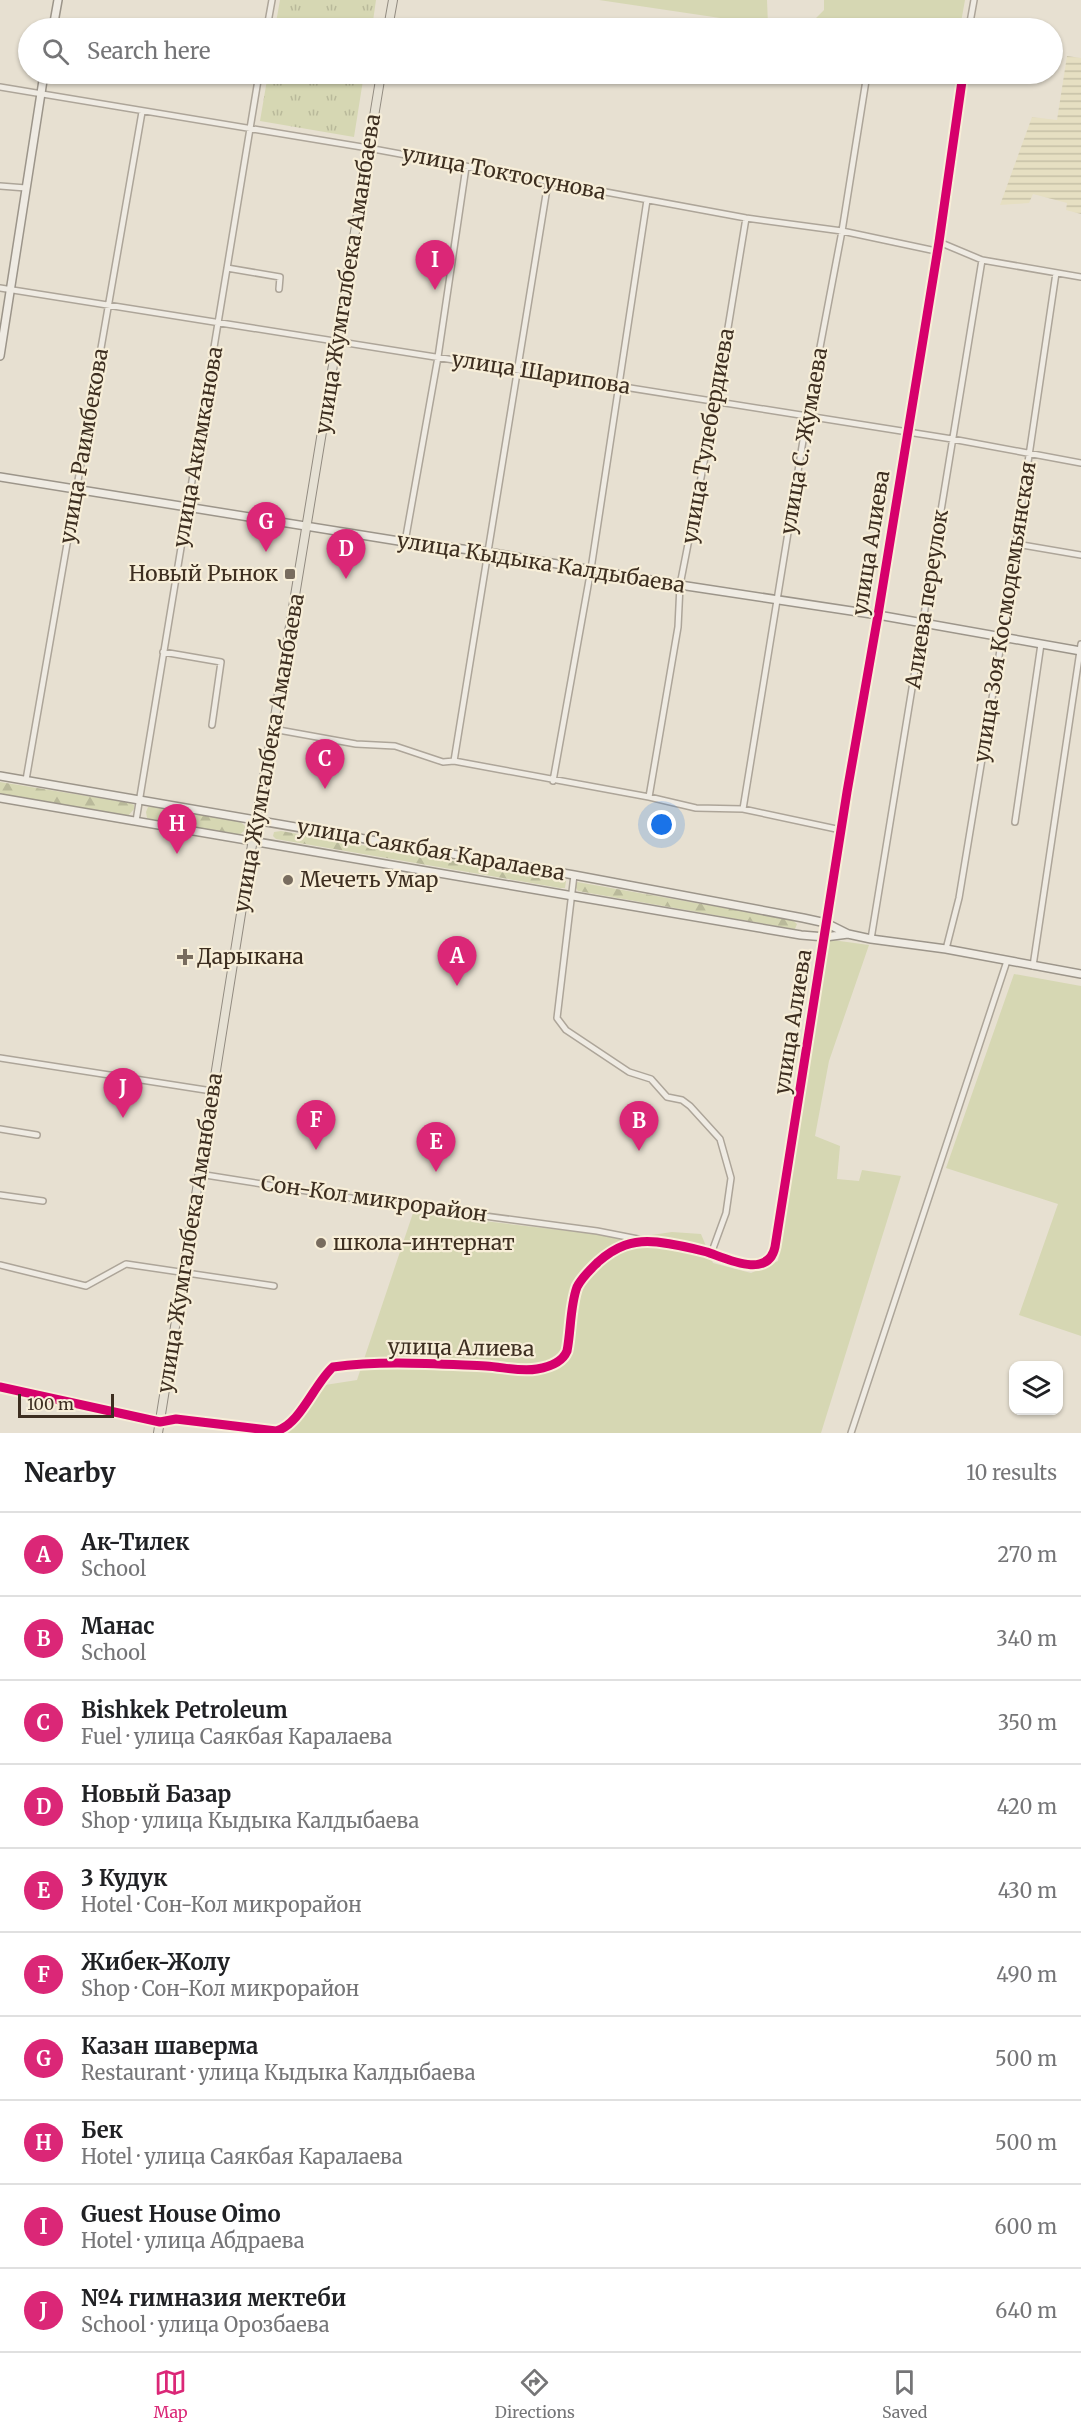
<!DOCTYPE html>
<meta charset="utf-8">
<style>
:root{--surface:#fff;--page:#f6f6f6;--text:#202124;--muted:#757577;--line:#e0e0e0;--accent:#db2777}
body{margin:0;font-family:Merriweather,serif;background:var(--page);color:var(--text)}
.controls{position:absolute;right:18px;bottom:18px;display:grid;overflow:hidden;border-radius:12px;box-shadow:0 2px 4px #0004}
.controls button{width:54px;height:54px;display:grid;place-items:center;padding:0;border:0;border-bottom:2px solid var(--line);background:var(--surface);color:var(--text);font:30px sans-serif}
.scale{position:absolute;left:18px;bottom:15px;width:96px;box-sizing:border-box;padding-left:6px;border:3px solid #3d2e20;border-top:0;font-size:16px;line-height:21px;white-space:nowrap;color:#3d2e20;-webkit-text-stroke:4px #f7eed8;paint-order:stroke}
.you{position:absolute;left:662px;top:825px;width:21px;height:21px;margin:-15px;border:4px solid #fff;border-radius:50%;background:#1a73e8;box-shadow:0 0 0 9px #1a73e833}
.badge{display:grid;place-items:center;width:39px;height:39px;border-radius:50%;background:var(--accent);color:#fff;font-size:20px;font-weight:700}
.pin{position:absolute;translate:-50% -50px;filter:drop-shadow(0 2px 3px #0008)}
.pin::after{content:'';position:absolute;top:32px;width:21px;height:18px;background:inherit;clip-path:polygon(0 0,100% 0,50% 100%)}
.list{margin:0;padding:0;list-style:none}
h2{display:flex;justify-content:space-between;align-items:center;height:78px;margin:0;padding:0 24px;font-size:26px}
h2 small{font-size:20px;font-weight:400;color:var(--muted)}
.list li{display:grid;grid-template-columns:39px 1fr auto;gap:18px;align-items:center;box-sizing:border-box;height:84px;padding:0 24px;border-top:2px solid var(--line)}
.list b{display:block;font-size:22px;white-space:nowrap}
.list p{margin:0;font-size:20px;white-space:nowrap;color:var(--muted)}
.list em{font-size:20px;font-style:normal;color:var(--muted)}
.icon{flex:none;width:33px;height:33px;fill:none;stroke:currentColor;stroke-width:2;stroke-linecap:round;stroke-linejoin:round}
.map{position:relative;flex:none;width:1081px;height:1433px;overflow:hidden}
.search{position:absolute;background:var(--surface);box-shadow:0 2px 4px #0004;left:18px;right:18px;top:18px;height:66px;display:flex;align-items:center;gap:15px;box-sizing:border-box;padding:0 21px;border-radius:33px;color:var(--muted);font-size:22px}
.sheet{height:918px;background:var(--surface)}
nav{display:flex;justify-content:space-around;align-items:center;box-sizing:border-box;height:84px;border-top:2px solid var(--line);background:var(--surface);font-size:16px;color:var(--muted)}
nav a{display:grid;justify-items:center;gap:3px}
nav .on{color:var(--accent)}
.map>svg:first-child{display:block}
.farmland{fill:url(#farmland-rules)}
.grass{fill:#d6d7b3}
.forest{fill:url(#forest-firs)}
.park{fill:url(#park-tufts)}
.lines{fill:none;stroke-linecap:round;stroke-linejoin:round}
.street-casing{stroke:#ada599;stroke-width:8}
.secondary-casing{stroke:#9c958a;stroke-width:10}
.primary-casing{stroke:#928b80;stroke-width:10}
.street{stroke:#efebe3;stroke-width:5}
.secondary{stroke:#efebe3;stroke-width:7}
.primary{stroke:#e6e1d4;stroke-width:8}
.cycleway-casing{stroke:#f7eed8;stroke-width:13}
.cycleway{stroke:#d6006c;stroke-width:9}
.poi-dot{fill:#786c5e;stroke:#f7eed8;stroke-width:2}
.labels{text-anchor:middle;stroke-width:4.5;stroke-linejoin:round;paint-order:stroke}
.street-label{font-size:21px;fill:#3d2e20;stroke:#f7eed8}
.poi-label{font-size:21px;fill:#3d2e20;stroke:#f7eed8;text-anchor:start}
</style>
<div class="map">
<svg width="1081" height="1433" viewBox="0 0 1081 1433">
<defs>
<pattern id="farmland-rules" width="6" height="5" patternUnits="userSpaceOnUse" patternTransform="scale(1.5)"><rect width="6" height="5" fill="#e6dfc2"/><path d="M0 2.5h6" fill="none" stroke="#c6c0a6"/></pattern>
<pattern id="forest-firs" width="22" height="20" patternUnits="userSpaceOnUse" patternTransform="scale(1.5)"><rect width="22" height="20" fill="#d6d7b3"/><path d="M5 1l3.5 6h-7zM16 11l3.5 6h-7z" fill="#b9b99a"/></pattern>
<pattern id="park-tufts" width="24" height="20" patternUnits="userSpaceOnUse" patternTransform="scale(1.5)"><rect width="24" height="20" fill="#d6d7b3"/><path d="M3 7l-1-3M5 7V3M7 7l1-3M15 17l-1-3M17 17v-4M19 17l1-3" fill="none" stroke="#b9b99a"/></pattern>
</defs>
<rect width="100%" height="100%" fill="#e7e0d1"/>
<!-- farmland -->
<path class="farmland" d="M 1067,56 L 1081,58 L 1081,214 L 1066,210 L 1067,203 L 1033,194 L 1029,203 L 1000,205 L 1032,117 L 1057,120 Z"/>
<!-- grass -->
<path class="grass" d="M 599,0 L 767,0 L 768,25 Z
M 824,0 L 965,0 L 960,28 L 883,28 L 815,19 L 824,10 Z
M 825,939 L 869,945 L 829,1061 L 815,1136 L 840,1146 L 837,1179 L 859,1181 L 862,1170 L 901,1176 L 821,1433 L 285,1433 L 325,1385 L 357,1380 L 413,1213 L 631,1238 L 672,1232 L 701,1234 L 713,1263 L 751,1273 L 778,1261 Z
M 1014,974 L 1081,986 L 1081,1336 L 1019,1315 L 1058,1204 L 946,1168 Z"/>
<!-- forest -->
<path class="forest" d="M 0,782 L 130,803 L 134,805 L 134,809 L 128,816 L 0,794 Z
M 153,806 L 241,822 L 246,827 L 244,831 L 238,836 L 147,818 L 146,812 L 148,807 Z
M 281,831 L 562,880 L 566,881 L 565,888 L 560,888 L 276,839 L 273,836 L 274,832 Z
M 577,882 L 792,920 L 797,924 L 795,929 L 782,927 L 578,891 L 575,886 Z"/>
<!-- park -->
<path class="park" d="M 280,0 L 376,0 L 372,28 L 275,28 Z
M 268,74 L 364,74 L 354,137 L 260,121 Z"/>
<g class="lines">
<defs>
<path id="street" d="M 267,28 L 272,0
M 969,28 L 974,0
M 0,87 L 368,148 L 746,218 L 842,231 L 936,251
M 0,186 L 26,188
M 939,242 L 982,260 L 1081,277
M 227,268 L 280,277 L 279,289
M 0,288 L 952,439 L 1081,463
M 405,542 L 438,357 L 466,167
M 1016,544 L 1081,555
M 163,652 L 221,662 L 212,725
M 273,729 L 356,744 L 395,746 L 443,762 L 454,761 L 649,797 L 696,808 L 743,809 L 841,830
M 454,761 L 548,182
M 26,780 L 142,112
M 553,781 L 591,569 L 647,200
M 649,797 L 678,627 L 680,585 L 716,401 L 746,218
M 743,809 L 807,416 L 842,231 L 867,74
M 136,821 L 259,74
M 1015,822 L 1041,644
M 574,875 L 557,1018 L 566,1030 L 629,1072 L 651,1079 L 667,1097 L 682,1100 L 690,1106 L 720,1139 L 731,1178 L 726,1213 L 711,1254
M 871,939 L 982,260
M 946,949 L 959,898 L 1002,638 L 1056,273
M 1033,966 L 1081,644
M 0,1058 L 212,1091
M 0,1129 L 37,1135
M 199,1174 L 357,1199 L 597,1231 L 648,1241
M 0,1195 L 43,1201
M 0,1265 L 86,1286 L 126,1264 L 274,1286
M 0,1387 L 160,1422 L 176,1419 L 276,1431 C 300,1425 314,1384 333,1367 C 382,1360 436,1364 486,1366 C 503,1367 520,1372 537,1369 C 549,1367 562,1363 567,1351 C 571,1331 570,1306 577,1287 C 582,1277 590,1270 598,1262 C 615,1247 633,1239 657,1242 C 673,1244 692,1248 707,1252 C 725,1258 768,1280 775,1247 L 847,792 L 878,615 L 939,242 L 963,74
M 851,1433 L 1007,961"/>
<path id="secondary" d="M 53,28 L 58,0
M 0,356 L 44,74
M 0,477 L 405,542 L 487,552 L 680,585 L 878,615 L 1081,651
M 0,776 L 574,875 L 803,918 L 826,923 L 848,934 L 871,939 L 946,949 L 1081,974
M 0,798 L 801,935 L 825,937 L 848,934"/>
<path id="primary" d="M 388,28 L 393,0
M 158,1433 L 256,820 L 273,729 L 381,74"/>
</defs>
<!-- street casing -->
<use href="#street" class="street-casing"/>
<!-- secondary casing -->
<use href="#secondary" class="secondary-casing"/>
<!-- primary casing -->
<use href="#primary" class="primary-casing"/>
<!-- street -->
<use href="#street" class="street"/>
<!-- secondary -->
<use href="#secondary" class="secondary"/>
<!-- primary -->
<use href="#primary" class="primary"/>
<defs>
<path id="cycleway" d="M 0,1387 L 160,1422 L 176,1419 L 276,1431 C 300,1425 314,1384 333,1367 C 382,1360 436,1364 486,1366 C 503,1367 520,1372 537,1369 C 549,1367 562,1363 567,1351 C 571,1331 570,1306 577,1287 C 582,1277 590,1270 598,1262 C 615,1247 633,1239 657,1242 C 673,1244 692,1248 707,1252 C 725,1258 768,1280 775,1247 L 847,792 L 878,615 L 939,242 L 963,74"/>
</defs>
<!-- cycleway casing -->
<use href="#cycleway" class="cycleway-casing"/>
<!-- cycleway -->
<use href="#cycleway" class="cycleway"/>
</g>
<!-- markers -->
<g class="poi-dot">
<rect x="284" y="568" width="12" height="12" rx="3"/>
<circle cx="288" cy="880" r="6"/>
<path d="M182 948h6v6h6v6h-6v6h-6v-6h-6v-6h6z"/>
<circle cx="321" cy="1243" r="6"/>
</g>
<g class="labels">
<!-- street labels -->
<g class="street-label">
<text transform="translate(504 173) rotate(11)" y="7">улица Токтосунова</text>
<text transform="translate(348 274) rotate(-81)" y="7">улица Жумгалбека Аманбаева</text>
<text transform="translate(541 373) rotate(9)" y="7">улица Шарипова</text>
<text transform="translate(708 436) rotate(-80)" y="7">улица Тулебердиева</text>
<text transform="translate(804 441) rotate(-80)" y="7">улица С. Жумаева</text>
<text transform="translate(84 446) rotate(-80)" y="7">улица Раимбекова</text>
<text transform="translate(198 447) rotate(-80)" y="7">улица Акимканова</text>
<text transform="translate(871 543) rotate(-81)" y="7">улица Алиева</text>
<text transform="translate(541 563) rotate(9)" y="7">улица Кыдыка Калдыбаева</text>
<text transform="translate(927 599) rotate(-81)" y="7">Алиева переулок</text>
<text transform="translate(1005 612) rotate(-81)" y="7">улица Зоя Космодемьянская</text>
<text transform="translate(269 753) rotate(-80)" y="7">улица Жумгалбека Аманбаева</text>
<text transform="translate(431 850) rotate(10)" y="7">улица Саякбая Каралаева</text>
<text transform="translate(793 1022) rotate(-81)" y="7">улица Алиева</text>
<text transform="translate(374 1199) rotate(8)" y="7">Сон-Кол микрорайон</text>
<text transform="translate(190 1233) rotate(-81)" y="7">улица Жумгалбека Аманбаева</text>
<text transform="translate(461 1348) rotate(1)" y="7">улица Алиева</text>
</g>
<!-- poi labels -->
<g class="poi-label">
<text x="278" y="581" text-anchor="end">Новый Рынок</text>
<text x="300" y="887">Мечеть Умар</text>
<text x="197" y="964">Дарыкана</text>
<text x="333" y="1250">школа-интернат</text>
</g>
</g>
</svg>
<div class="controls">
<button><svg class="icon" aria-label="layers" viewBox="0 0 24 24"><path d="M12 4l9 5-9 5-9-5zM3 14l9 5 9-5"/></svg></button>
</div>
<div class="scale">100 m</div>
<div class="you"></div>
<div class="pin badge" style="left:457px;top:986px">A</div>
<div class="pin badge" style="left:639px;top:1151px">B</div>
<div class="pin badge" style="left:325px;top:789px">C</div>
<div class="pin badge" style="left:346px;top:579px">D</div>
<div class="pin badge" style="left:436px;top:1172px">E</div>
<div class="pin badge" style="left:316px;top:1150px">F</div>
<div class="pin badge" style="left:266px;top:552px">G</div>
<div class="pin badge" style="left:177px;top:854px">H</div>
<div class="pin badge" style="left:435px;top:290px">I</div>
<div class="pin badge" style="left:123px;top:1118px">J</div>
<div class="search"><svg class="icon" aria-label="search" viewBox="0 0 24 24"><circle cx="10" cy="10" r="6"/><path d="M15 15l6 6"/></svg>Search here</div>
</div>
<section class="sheet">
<h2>Nearby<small>10 results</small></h2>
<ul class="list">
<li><span class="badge">A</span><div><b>Ак-Тилек</b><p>School</p></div><em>270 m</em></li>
<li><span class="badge">B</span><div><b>Манас</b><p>School</p></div><em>340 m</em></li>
<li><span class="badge">C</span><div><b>Bishkek Petroleum</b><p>Fuel · улица Саякбая Каралаева</p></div><em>350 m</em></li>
<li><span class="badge">D</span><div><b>Новый Базар</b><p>Shop · улица Кыдыка Калдыбаева</p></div><em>420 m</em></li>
<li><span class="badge">E</span><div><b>3 Кудук</b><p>Hotel · Сон-Кол микрорайон</p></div><em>430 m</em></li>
<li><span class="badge">F</span><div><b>Жибек-Жолу</b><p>Shop · Сон-Кол микрорайон</p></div><em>490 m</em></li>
<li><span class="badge">G</span><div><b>Казан шаверма</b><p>Restaurant · улица Кыдыка Калдыбаева</p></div><em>500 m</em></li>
<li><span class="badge">H</span><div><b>Бек</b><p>Hotel · улица Саякбая Каралаева</p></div><em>500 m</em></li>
<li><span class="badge">I</span><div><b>Guest House Oimo</b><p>Hotel · улица Абдраева</p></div><em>600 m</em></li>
<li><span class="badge">J</span><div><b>№4 гимназия мектеби</b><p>School · улица Орозбаева</p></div><em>640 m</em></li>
</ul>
</section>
<nav>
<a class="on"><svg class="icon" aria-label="map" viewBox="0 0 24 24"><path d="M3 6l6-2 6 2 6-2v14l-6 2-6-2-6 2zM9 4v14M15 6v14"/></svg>Map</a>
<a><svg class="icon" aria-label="directions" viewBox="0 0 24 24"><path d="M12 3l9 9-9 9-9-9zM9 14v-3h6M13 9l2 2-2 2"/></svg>Directions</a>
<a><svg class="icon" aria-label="saved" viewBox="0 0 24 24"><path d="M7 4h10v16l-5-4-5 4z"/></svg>Saved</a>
</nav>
